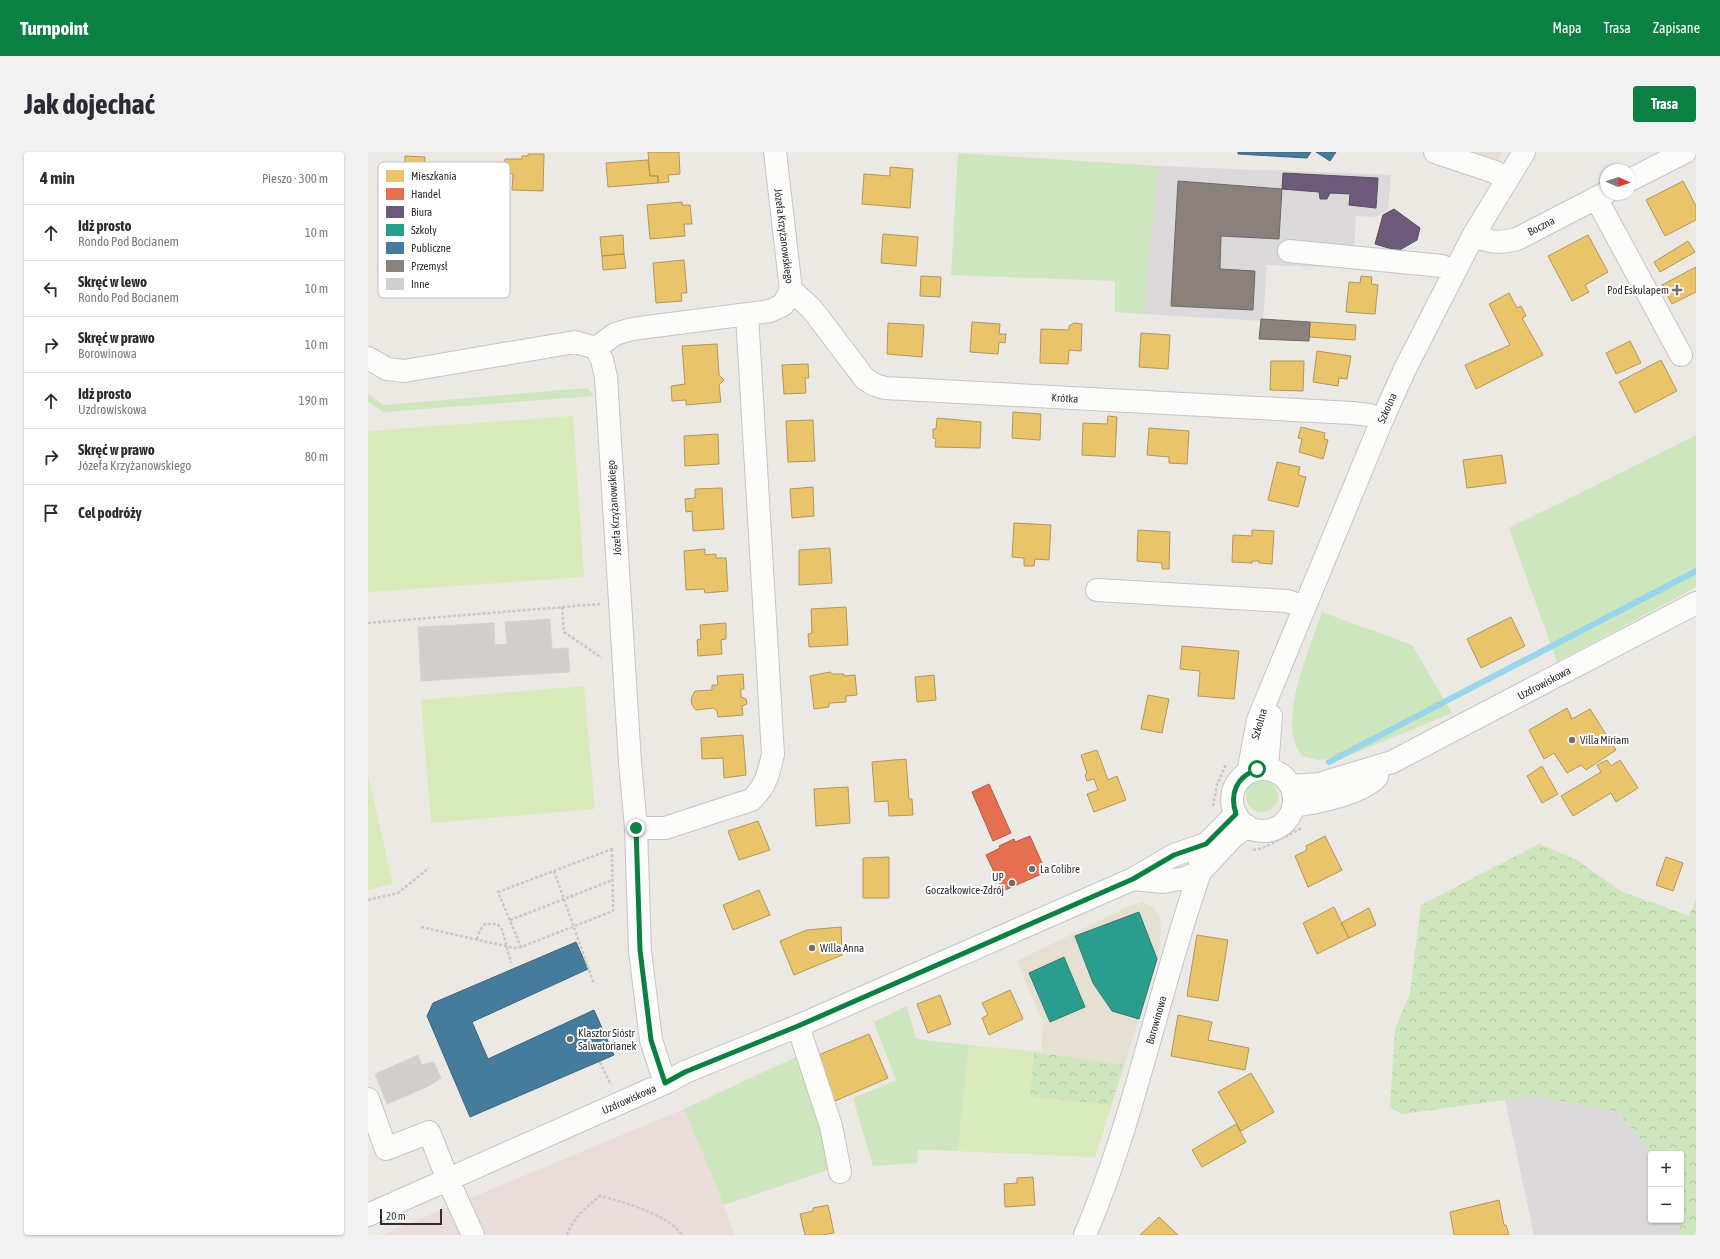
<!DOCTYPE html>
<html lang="pl">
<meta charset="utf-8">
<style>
:root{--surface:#fff;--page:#f2f2f3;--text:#2b2b33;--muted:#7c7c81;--line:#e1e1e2;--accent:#0b8043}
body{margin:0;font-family:"Asap Condensed",sans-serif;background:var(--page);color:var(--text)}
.controls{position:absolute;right:12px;bottom:12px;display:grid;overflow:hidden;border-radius:4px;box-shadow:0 1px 3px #0004}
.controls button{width:36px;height:36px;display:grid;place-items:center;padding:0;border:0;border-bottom:1px solid var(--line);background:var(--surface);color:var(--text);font:20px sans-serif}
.compass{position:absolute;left:1232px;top:12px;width:36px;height:36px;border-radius:50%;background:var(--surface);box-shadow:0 1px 3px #0004;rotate:92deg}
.scale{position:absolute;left:12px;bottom:10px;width:62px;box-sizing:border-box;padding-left:4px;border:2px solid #2e2e2e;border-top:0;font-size:11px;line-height:14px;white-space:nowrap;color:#2e2e2e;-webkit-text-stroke:3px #fff;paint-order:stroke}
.stop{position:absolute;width:12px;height:12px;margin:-9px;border:3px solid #0b8043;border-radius:50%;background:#fff}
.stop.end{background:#0b8043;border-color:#fff;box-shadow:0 1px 4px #0008}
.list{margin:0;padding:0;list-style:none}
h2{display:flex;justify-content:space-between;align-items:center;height:52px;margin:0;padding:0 16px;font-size:17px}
h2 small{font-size:13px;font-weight:400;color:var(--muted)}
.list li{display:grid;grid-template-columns:26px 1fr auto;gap:12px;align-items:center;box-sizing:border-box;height:56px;padding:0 16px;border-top:1px solid var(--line)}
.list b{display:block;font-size:15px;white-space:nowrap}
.list p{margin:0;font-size:13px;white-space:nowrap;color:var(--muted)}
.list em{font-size:13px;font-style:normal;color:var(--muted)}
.icon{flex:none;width:22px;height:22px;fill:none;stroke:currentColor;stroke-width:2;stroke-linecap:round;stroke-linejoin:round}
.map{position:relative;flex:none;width:1328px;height:1083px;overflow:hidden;border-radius:4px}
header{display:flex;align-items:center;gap:24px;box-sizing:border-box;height:56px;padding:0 20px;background:var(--accent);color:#fff}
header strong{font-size:19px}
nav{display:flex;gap:22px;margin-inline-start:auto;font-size:14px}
.intro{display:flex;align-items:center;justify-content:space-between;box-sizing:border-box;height:96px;padding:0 24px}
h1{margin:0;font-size:28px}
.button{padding:10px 18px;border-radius:4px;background:var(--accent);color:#fff;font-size:14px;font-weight:700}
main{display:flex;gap:24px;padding:0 24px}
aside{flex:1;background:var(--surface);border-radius:4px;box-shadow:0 1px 3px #0004}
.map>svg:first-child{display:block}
.industrial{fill:#dcd9db}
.education{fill:#e6e0d3}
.medical{fill:#e9dcdb}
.grass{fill:#cee6be}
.forest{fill:url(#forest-crowns)}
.pitch{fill:#d9eabb}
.homes{fill:#e9c46a;stroke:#b19758}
.shops{fill:#e76f51;stroke:#b05c46}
.offices{fill:#6d597a;stroke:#5a4c63}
.schools{fill:#2a9d8f;stroke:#2b7c72}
.public{fill:#457b9d;stroke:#3e647c}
.industry{fill:#8a817c;stroke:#6e6865}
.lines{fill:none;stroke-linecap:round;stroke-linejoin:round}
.stream{stroke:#99d6ec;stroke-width:6}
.building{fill:#d1cecb;stroke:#d7d4d0}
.minor-casing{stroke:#c5c4c5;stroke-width:24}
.path{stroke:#c9c9c8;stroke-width:2.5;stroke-dasharray:3 2;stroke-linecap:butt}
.minor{stroke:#fcfcfb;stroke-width:22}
.route{stroke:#0b8043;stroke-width:5}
.poi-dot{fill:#706f6e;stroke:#fff;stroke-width:1.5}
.labels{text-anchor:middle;stroke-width:4;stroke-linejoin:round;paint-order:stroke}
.street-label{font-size:11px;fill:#2e2e2e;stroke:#fff}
.poi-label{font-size:11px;fill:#2e2e2e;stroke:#fff;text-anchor:start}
.key{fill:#fff;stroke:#c0c0c0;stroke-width:1}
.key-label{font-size:11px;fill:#2e2e2e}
</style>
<header>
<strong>Turnpoint</strong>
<nav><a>Mapa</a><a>Trasa</a><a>Zapisane</a></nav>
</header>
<div class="intro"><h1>Jak dojechać</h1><a class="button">Trasa</a></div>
<main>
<aside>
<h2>4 min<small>Pieszo · 300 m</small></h2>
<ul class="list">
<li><svg class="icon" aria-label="ahead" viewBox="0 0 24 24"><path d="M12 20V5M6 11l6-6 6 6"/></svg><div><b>Idź prosto</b><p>Rondo Pod Bocianem</p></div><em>10 m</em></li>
<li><svg class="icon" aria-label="left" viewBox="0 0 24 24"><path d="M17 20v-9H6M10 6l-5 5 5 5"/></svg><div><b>Skręć w lewo</b><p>Rondo Pod Bocianem</p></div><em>10 m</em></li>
<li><svg class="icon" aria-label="right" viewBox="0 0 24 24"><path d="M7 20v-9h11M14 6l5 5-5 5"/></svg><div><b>Skręć w prawo</b><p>Borowinowa</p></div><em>10 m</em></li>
<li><svg class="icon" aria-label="ahead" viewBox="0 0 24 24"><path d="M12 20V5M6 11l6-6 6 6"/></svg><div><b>Idź prosto</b><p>Uzdrowiskowa</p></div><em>190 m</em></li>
<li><svg class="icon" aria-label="right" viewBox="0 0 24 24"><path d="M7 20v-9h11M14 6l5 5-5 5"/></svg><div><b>Skręć w prawo</b><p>Józefa Krzyżanowskiego</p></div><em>80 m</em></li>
<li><svg class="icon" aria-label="arrive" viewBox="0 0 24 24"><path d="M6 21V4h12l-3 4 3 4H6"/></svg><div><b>Cel podróży</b></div></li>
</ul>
</aside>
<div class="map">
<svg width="1328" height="1083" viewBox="0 0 1328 1083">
<defs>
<pattern id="forest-crowns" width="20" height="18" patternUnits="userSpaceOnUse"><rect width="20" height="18" fill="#cee6be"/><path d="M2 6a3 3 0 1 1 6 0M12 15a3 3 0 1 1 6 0" fill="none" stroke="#b1c6a4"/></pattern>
</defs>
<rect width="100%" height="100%" fill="#ece8e4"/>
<!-- industrial -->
<path class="industrial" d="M 790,14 L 1023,23 L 1020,57 L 1007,65 L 988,64 L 985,116 L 899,113 L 895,169 L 775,162 Z
M 1166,944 L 1250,960 L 1285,1002 L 1283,1002 L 1283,1068 L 1309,1068 L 1312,1083 L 1166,1083 L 1137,948 Z"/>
<!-- education -->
<path class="education" d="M 1103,0 L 1135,0 L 1130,8 Z
M 775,750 L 786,756 L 792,766 L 793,778 L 791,804 L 727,1005 L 590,999 L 601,893 L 673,900 L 675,871 L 649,809 L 761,754 Z"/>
<!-- medical -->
<path class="medical" d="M 316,957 L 356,1053 L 366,1083 L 14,1083 Z"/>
<!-- grass -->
<path class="grass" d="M 590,1 L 790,14 L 775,162 L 747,160 L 747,129 L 583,123 Z
M 219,236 L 226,244 L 16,260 L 0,250 L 0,242 L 16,253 Z
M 1328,283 L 1328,435 L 1189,510 L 1141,376 Z
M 954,460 L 1044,493 L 1084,561 L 987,601 L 951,608 L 934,604 C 931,599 927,593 926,588 C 917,550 942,496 954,460 Z
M878 644a16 16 0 1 1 32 0a16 16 0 1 1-32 0Z
M 539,854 L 548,887 L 601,893 L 590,999 L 550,998 L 549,1011 L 505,1014 L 485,946 L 528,928 L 506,870 Z
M 428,905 L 448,960 L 463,1017 L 356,1053 L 316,957 Z"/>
<!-- forest -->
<path class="forest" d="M 1171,692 L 1209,708 L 1253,739 L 1321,764 L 1328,747 L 1328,1083 L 1312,1083 L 1309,1068 L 1313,1068 L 1313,1002 L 1285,1002 L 1250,960 L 1166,944 L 1034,962 L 1022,955 L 1027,877 L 1042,841 L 1053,753 Z
M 666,900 L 756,913 L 743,953 L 661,945 Z"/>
<!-- pitch -->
<path class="pitch" d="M 205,264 L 216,425 L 0,440 L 0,279 Z
M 216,534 L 227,657 L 63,671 L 53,548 Z
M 0,623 L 25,732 L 0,738 Z
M 601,893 L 666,900 L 662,945 L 743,953 L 727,1005 L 590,999 Z"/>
<!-- homes -->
<path class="homes" d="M 280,0 L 311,0 L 312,22 L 300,23 L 301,30 L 290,31 L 290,24 L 282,24 Z
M 160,2 L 176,2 L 175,39 L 144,38 L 145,22 L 136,21 L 137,7 L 154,7 L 154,4 L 160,4 Z
M 37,4 L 57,5 L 57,11 L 63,11 L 62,47 L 36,46 Z
M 280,8 L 282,24 L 290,24 L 290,31 L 240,35 L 238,11 Z
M 522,15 L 545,17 L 542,56 L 494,52 L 496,22 L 522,24 Z
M 1315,29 L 1328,54 L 1328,68 L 1297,84 L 1278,48 Z
M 314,50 L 314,53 L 322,53 L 324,72 L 316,72 L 317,84 L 282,87 L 279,53 Z
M 515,82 L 550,85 L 548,114 L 513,111 Z
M 255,83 L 256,102 L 234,104 L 232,85 Z
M 1220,83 L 1240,120 L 1217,133 L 1221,140 L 1204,149 L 1180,104 Z
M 1320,89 L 1327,100 L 1292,120 L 1286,110 Z
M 256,102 L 258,116 L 235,118 L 234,104 Z
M 316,108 L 319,141 L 313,141 L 314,149 L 288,151 L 285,111 Z
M 1328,115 L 1328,140 L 1304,152 L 1294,133 Z
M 553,124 L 573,125 L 572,145 L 552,144 Z
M 993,124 L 1004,125 L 1003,132 L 1010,133 L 1007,162 L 978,160 L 981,130 L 992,131 Z
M 1141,141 L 1149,156 L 1153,154 L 1158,164 L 1154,166 L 1175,203 L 1108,237 L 1097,213 L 1142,193 L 1121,152 Z
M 604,170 L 632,172 L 631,182 L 638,182 L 637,191 L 631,190 L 630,202 L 602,200 Z
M 942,170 L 988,173 L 987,188 L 941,185 Z
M 520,171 L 556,173 L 554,205 L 519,202 Z
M 706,171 L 714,172 L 713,199 L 701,198 L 700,212 L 672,211 L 673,177 L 701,178 L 701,174 Z
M 773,181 L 802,183 L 800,217 L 771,215 Z
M 1262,189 L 1273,211 L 1248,222 L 1238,201 Z
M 349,192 L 351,223 L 356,228 L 351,233 L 353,250 L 318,253 L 318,248 L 304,249 L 303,234 L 317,232 L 314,194 Z
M 949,199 L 983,204 L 979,227 L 971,226 L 970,234 L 945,230 Z
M 1293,208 L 1309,239 L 1267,261 L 1251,230 Z
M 903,209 L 936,209 L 935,239 L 902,238 Z
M 440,212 L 441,226 L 437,226 L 438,241 L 416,242 L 414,213 Z
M 645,260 L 673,262 L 672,288 L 644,286 Z
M 740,264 L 749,265 L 747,305 L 714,303 L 715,271 L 739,272 Z
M 569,266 L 613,270 L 612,296 L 567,295 L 568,287 L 565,286 L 565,277 L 568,277 Z
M 445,268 L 447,309 L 420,310 L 418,269 Z
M 933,275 L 957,281 L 956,287 L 960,288 L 955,307 L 931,300 L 934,287 L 930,286 Z
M 781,276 L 821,279 L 819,312 L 801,311 L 801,305 L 779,303 Z
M 350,282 L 351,312 L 317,314 L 316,284 Z
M 1134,303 L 1138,331 L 1099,336 L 1095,308 Z
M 909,310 L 932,315 L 930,323 L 938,325 L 930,355 L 900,348 Z
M 445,335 L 446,364 L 424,366 L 422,337 Z
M 354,336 L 356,377 L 325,379 L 324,359 L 318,360 L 317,347 L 327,346 L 327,337 Z
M 646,371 L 683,373 L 681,408 L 667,407 L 666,414 L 656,414 L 656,406 L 644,405 Z
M 770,378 L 802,380 L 801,417 L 794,417 L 794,411 L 769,409 Z
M 884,378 L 906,379 L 904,412 L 891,411 L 891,409 L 884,409 L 884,411 L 864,410 L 865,383 L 884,384 Z
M 462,396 L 464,431 L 431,433 L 431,398 Z
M 337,397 L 337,403 L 348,402 L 348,406 L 358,406 L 360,439 L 337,441 L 336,437 L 318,438 L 316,399 Z
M 478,455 L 480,493 L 441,495 L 440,482 L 444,481 L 443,457 Z
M 1143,465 L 1157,494 L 1113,516 L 1099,487 Z
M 358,471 L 358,487 L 353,488 L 354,502 L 330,504 L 329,488 L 333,487 L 332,473 Z
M 814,494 L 871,499 L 866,547 L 830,544 L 832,519 L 812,517 Z
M 462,520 L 465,522 L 476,522 L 476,524 L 487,523 L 489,543 L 478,544 L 478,550 L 461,551 L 461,555 L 446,557 L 442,524 Z
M 375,522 L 376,537 L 373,537 L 373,545 L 378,547 L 379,552 L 374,554 L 375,563 L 350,565 L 349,559 L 346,556 L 328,558 L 324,553 L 323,547 L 327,539 L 344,538 L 344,533 L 350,533 L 349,524 Z
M 566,523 L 568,548 L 549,550 L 547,525 Z
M 780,543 L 801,547 L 794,581 L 773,577 Z
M 1199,556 L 1204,567 L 1222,557 L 1248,598 L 1218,618 L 1213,613 L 1199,621 L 1186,601 L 1176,607 L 1161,578 Z
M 375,583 L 378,623 L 356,626 L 355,606 L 334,607 L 333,586 Z
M 729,598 L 740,628 L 749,624 L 758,648 L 726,660 L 719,642 L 730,638 L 726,627 L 719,629 L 717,623 L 719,621 L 713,603 Z
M 538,607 L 541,647 L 544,647 L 545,663 L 521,664 L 520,649 L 507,650 L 504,610 Z
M 1239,608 L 1243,614 L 1252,608 L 1270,636 L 1248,650 L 1243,641 L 1205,664 L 1193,644 L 1233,620 L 1229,613 Z
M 1174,614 L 1190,642 L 1174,651 L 1159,624 Z
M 480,635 L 482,671 L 448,674 L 446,637 Z
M 390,669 L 402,698 L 371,708 L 360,679 Z
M 957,684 L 974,718 L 940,735 L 927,704 L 939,698 L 938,694 Z
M 521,705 L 521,746 L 495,746 L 495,706 Z
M 1298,705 L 1315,711 L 1305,739 L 1288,733 Z
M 391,738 L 402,763 L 365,778 L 355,753 Z
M 966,755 L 981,786 L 949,802 L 935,771 Z
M 1001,756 L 1008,773 L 981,786 L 973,771 Z
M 473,775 L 474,803 L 426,823 L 412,789 L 439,778 Z
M 829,783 L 860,788 L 850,849 L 819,844 Z
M 642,838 L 655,867 L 621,883 L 614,866 L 620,863 L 614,851 Z
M 572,843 L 583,872 L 560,881 L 549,852 Z
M 810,863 L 844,870 L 840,888 L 881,896 L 877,918 L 803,904 Z
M 501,882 L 520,926 L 467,949 L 448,904 Z
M 883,921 L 906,960 L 873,979 L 850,940 Z
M 868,972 L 878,990 L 834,1015 L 824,998 Z
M 665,1025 L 667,1053 L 637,1055 L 636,1032 L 649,1031 L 649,1026 Z
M 1131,1048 L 1136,1073 L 1138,1073 L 1141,1083 L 1086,1083 L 1082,1060 Z
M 460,1053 L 466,1081 L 455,1083 L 437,1083 L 432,1062 L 445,1059 L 445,1056 Z
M 791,1065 L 810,1083 L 772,1083 Z"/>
<!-- shops -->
<path class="shops" d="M 621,632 L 643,681 L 625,689 L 604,640 Z
M 662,684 L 678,720 L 635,739 L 618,703 L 632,696 L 631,694 L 646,687 L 647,690 Z"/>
<!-- offices -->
<path class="offices" d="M 915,21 L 1010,26 L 1008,56 L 981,53 L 982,42 L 962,41 L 959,47 L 952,47 L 951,40 L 914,37 Z
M 1026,57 L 1052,76 L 1049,88 L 1030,99 L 1007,92 L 1015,63 Z"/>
<!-- schools -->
<path class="schools" d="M 771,760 L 789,807 L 771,867 L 744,859 L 725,831 L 707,784 Z
M 696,805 L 717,855 L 682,870 L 661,821 Z"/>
<!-- public -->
<path class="public" d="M 870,0 L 943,0 L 939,6 L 870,2 Z
M 948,0 L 968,0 L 962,9 Z
M 208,790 L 220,817 L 104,870 L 120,907 L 226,858 L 246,903 L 102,965 L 59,864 L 65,851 Z"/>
<!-- industry -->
<path class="industry" d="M 810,29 L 914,37 L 911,87 L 853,84 L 852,117 L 887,119 L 885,158 L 803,154 Z
M 893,167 L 942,170 L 941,189 L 891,187 Z"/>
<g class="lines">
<!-- stream -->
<path class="stream" d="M 961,610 L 1328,419"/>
</g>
<!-- building -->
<path class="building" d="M 182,467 L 184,497 L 200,496 L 202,520 L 53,529 L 50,475 L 126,471 L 127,493 L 139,492 L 137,470 Z
M 50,903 L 54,913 L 66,910 L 73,926 L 61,934 L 19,952 L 7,922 Z"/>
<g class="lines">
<defs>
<path id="minor" d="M 1067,0 L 1127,20 L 1138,29
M 1262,28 L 1317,0
M 1228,46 L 1313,203
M 1105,84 C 1123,90 1130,92 1149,87 L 1238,41
M 921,99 L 1074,114 L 1086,120
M 423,138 L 444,157 L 497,227 L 507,233 L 517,236 L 984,261 L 1001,263 L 1014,268
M 228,196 L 234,208 L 238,225 L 262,610 L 268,676 L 272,799 L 283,888 L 297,931
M 228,196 L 247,182 L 264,177 L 402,159 L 415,153 L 423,138 L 407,0
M 0,206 L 19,217 L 36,219 L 207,190 L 228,196
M 729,438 L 919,449 L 937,455
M 899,617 L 903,564
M864 648a31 31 0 1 1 62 0a31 31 0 1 1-62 0Z
M 880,621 L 890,568 L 1014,268 L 1037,217 L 1105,84 L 1156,0
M 923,634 L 951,632 L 1024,610 L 1328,451
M 925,654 C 948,651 993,642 1009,625
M 268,676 L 297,676 L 383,648 C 398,635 401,620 405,602 L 379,163
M 765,727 L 795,730 L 817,726 L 832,720 L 864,686 L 879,674
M 430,874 L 463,974 L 472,1020
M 0,947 L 18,997 L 61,980 L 80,1028 L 105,1083
M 0,1063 L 297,931 L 317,920 L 430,874 L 765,727 L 806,703 L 838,692
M 717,1083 C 767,966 790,840 832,720 L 832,704 L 838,692 L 868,662"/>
</defs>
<!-- minor casing -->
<use href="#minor" class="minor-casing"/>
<!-- path -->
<path class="path" d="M 194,455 L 196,480 L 234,506
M 0,471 L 232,452
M 845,654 L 849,633 L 858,612
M 244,697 L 245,759 L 153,795 L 130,740 Z
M 885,698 L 895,696 L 934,676
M 186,719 L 226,832
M 0,748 L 30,741 L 61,716
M 142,768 L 245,728
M 53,775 L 146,796 L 153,795
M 109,787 L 112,778 L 117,772 L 129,772 L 134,777 L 143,811
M 232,910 L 243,933
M 199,1083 C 205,1066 218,1055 232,1044 C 254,1049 301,1063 314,1083"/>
<!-- minor -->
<use href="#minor" class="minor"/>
</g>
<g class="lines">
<!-- route -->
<path class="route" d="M 268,676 L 272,798 L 283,888 L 297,931 L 317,920 L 430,874 L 765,727 L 806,703 L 838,692 L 868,662 C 861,641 869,625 889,617"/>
</g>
<!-- markers -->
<g class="poi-dot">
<path d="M1307 132h4v4h4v4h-4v4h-4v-4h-4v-4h4z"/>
<circle cx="1204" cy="588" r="4"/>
<circle cx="664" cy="717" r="4"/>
<circle cx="644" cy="731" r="4"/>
<circle cx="444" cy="796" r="4"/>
<circle cx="202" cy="887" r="4"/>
</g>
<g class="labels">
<!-- street labels -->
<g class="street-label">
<text transform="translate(1173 74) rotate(-27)" y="4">Boczna</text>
<text transform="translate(416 84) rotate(83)" y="4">Józefa Krzyżanowskiego</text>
<text transform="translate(697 246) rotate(3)" y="4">Krótka</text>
<text transform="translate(1019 256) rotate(-66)" y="4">Szkolna</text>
<text transform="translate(246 356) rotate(-94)" y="4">Józefa Krzyżanowskiego</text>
<text transform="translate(1176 531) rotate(-28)" y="4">Uzdrowiskowa</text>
<text transform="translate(891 572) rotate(-74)" y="4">Szkolna</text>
<text transform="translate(788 868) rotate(-74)" y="4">Borowinowa</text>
<text transform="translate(261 947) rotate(-24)" y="4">Uzdrowiskowa</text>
</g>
<!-- poi labels -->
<g class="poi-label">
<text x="1301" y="142" text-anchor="end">Pod Eskulapem</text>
<text x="1212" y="592">Villa Miriam</text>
<text x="672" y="721">La Colibre</text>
<text x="636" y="729" text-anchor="end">UP<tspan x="636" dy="13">Goczałkowice-Zdrój</tspan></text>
<text x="452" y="800">Willa Anna</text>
<text x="210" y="885">Klasztor Sióstr<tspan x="210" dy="13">Salwatorianek</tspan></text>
</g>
</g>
<!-- legend -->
<rect x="10" y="10" width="132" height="136" rx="6" class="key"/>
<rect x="18" y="18" width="18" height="12" fill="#e9c46a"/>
<rect x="18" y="36" width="18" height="12" fill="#e76f51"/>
<rect x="18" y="54" width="18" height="12" fill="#6d597a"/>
<rect x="18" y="72" width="18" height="12" fill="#2a9d8f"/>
<rect x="18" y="90" width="18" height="12" fill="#457b9d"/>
<rect x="18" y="108" width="18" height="12" fill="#8a817c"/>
<rect x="18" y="126" width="18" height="12" fill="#d1cecb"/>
<g class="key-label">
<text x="43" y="28">Mieszkania</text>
<text x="43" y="46">Handel</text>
<text x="43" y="64">Biura</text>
<text x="43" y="82">Szkoły</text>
<text x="43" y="100">Publiczne</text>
<text x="43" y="118">Przemysł</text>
<text x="43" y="136">Inne</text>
</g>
</svg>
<div class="controls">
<button>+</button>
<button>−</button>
</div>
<svg class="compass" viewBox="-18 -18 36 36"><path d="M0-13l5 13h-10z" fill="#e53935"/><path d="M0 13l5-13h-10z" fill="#7c7c81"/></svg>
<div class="scale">20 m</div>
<div class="stop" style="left:889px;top:617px"></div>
<div class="stop end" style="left:268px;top:676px"></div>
</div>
</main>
